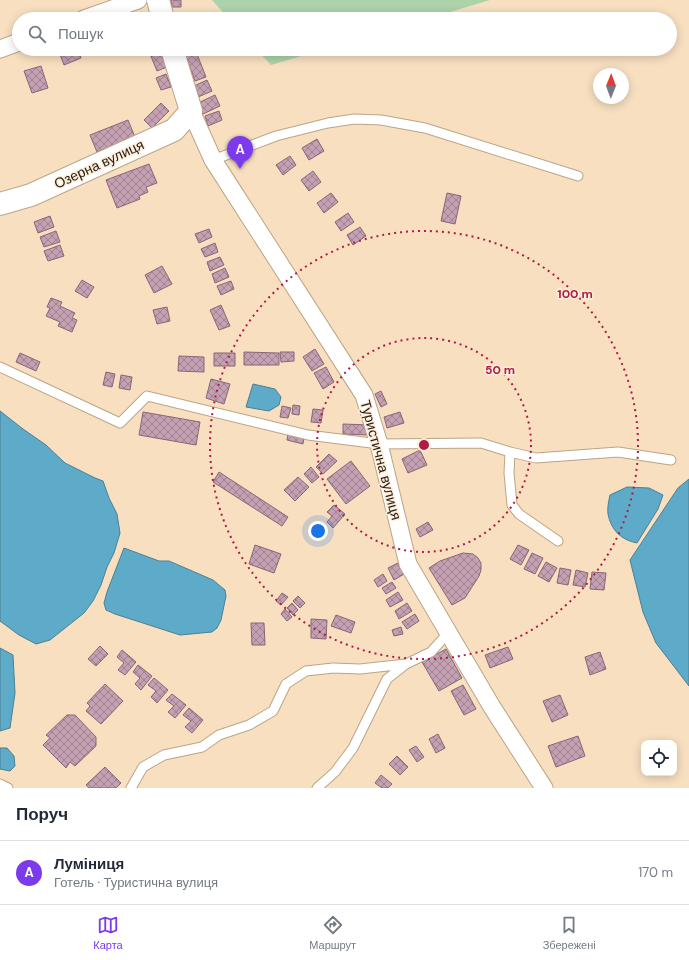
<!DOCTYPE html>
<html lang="uk">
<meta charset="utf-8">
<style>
:root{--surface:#fff;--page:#f2f2f3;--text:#1f2937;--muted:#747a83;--line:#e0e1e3;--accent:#7c3aed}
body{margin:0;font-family:"DM Sans",sans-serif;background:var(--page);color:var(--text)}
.controls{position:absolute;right:12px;bottom:12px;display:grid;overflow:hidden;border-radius:8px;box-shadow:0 2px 10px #0003}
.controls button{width:36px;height:36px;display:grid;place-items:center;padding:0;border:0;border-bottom:1px solid var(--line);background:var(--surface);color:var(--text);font:20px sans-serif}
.compass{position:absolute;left:593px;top:68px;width:36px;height:36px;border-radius:50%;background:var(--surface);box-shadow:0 2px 10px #0003;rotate:1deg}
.you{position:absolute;left:318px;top:531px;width:14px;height:14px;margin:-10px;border:3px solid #fff;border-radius:50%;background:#1a73e8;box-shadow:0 0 0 6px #1a73e833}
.badge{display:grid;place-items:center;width:26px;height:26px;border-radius:50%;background:var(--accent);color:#fff;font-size:13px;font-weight:700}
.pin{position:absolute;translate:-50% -33px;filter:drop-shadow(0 1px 2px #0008)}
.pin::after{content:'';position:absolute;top:21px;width:14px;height:12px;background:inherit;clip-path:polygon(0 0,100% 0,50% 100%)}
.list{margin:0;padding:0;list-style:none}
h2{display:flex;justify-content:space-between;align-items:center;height:52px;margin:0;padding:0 16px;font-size:17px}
h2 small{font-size:13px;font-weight:400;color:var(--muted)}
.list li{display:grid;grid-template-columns:26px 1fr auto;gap:12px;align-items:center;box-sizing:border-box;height:64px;padding:0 16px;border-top:1px solid var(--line)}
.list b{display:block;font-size:15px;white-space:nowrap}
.list p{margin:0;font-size:13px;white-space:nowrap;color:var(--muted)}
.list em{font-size:13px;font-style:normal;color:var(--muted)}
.icon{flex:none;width:22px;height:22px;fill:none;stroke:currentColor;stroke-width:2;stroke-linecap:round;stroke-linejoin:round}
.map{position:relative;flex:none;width:689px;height:788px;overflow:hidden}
.search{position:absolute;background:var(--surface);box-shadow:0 2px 10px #0003;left:12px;right:12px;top:12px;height:44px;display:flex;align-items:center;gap:10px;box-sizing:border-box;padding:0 14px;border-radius:22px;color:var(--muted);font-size:15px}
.sheet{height:116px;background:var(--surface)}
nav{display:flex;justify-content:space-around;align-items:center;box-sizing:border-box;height:56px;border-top:1px solid var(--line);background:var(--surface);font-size:11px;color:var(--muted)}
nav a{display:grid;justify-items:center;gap:2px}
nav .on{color:var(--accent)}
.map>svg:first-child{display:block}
.park{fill:#add3ab}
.water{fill:#5daac9;stroke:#4c7f92}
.building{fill:url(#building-cross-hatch);stroke:#876677}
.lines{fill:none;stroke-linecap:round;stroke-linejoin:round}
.lane-casing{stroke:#bba586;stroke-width:11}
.street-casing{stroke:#bba586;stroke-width:19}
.secondary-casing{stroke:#bba586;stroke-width:24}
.lane{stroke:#fff;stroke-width:9}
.street{stroke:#fff;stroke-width:17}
.secondary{stroke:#fff;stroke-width:22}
.ring{fill:none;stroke:#ae1b46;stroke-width:2;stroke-dasharray:2 4}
.labels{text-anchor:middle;stroke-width:3;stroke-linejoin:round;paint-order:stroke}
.street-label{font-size:14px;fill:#251c11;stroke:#fdeedb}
.centre{fill:#ae1b46;stroke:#fdeedb;stroke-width:2}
.ring-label{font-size:12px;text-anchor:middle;font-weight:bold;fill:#ae1b46;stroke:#fdeedb;stroke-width:3;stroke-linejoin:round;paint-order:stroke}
</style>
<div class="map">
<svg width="689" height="788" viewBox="0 0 689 788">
<defs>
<pattern id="building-cross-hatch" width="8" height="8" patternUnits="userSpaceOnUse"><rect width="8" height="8" fill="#c4a0b2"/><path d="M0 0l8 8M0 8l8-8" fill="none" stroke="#9f828f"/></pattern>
</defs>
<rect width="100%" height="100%" fill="#f7dfc0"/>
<!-- park -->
<path class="park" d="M 212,0 L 490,0 L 427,19 L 229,19 Z
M 256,49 L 325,49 L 271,65 Z"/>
<!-- water -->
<path class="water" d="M 253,384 L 275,389 L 281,397 L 279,405 L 269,411 L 246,407 Z
M 0,411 L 23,429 L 46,445 L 65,463 L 95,478 L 103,481 L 109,498 L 117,514 L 120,533 L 114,553 L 107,567 L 101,585 L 93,601 L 84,613 L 50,640 L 36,644 L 19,635 L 0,621 Z
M 689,479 L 689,686 L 656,643 L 643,612 L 630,560 L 678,488 Z
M 627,487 L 649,488 L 663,495 L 658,509 L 637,543 C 621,540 611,530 608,514 C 607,508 609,500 610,495 Z
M 124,548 L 159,561 L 169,561 L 213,580 L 225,590 L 226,596 L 221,620 L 217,628 L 212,632 L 180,635 L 115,614 L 106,610 L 104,603 L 107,592 Z
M 0,648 L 13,655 L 15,693 L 10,728 L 0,731 Z
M 0,748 L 7,748 L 14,756 L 15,766 L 10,771 L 0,769 Z"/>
<!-- building -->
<path class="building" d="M 171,0 L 181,0 L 181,7 L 171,7 Z
M 58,49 L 74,49 L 74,51 L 78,50 L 81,58 L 64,65 Z
M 148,49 L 160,49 L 167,67 L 157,71 Z
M 183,49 L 195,49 L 206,77 L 195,81 Z
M 41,66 L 48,88 L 32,93 L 24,71 Z
M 166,74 L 171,87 L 161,90 L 156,78 Z
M 207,80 L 212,91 L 198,97 L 194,86 Z
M 215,95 L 220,106 L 203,114 L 198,103 Z
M 161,103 L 169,111 L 152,128 L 144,120 Z
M 219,111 L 222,120 L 208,126 L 205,116 Z
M 128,120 L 135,137 L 97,152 L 90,135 Z
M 317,139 L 324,151 L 309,160 L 302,148 Z
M 290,156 L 296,165 L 283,175 L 276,165 Z
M 149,164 L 157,183 L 146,187 L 148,192 L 139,196 L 140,199 L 117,208 L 106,180 Z
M 313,171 L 321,182 L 309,191 L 301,180 Z
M 331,193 L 338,202 L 324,213 L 317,203 Z
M 447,193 L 461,196 L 455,224 L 441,221 Z
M 348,213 L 354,222 L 341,231 L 335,222 Z
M 50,216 L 54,227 L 38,233 L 34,222 Z
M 360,227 L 366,236 L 353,245 L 347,235 Z
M 209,229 L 212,237 L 199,243 L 195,234 Z
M 56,231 L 60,242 L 44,247 L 40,237 Z
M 215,243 L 218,252 L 205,257 L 201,249 Z
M 60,245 L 64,256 L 48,261 L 44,251 Z
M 220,257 L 224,265 L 210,271 L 207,262 Z
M 162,266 L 172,284 L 154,293 L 145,275 Z
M 225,268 L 229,277 L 215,283 L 212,274 Z
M 82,280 L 94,287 L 87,298 L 75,291 Z
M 231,281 L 234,289 L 221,295 L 217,286 Z
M 51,298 L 62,302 L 60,306 L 75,313 L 72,318 L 77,320 L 72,332 L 58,326 L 60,322 L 46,316 L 50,308 L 47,307 Z
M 221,305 L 230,326 L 219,330 L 210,310 Z
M 167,307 L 170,321 L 157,324 L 153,310 Z
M 315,349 L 324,364 L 312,371 L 303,357 Z
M 244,352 L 279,353 L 279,365 L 244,365 Z
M 280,352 L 294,352 L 294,361 L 281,362 Z
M 20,353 L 40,362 L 36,371 L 16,362 Z
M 214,353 L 235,353 L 235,366 L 214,366 Z
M 179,356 L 204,357 L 204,372 L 178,371 Z
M 326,367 L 334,382 L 323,389 L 314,373 Z
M 106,372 L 115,374 L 112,387 L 103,385 Z
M 121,375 L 132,377 L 130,390 L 119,388 Z
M 211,379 L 230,384 L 224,404 L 206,398 Z
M 381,391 L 387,404 L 381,407 L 375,394 Z
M 293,405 L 300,406 L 299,415 L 292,414 Z
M 282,406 L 291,408 L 288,418 L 280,417 Z
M 313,409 L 323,410 L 321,423 L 311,422 Z
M 143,412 L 200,422 L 196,445 L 139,435 Z
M 400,412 L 404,423 L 387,428 L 384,417 Z
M 343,424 L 370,425 L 370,435 L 343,434 Z
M 288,434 L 304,438 L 303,444 L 287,440 Z
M 420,450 L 427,465 L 408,473 L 402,459 Z
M 329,454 L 337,461 L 323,474 L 316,467 Z
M 351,461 L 370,486 L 346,504 L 327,479 Z
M 311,467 L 319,477 L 312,483 L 304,474 Z
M 219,472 L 288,517 L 282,526 L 213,482 Z
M 298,477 L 309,487 L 295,501 L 284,490 Z
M 334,505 L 345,514 L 333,528 L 327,522 L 332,516 L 327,512 Z
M 428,522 L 433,530 L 420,537 L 416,529 Z
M 255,545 L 281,554 L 274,573 L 249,564 Z
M 518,545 L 529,550 L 521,565 L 510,559 Z
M 463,553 L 473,554 L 478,558 L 481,563 L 481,570 L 479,576 L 465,598 L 452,605 L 429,568 L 440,561 Z
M 532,553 L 543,558 L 535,574 L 524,569 Z
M 546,562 L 557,568 L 549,582 L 538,576 Z
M 398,563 L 404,574 L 394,580 L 388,568 Z
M 560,568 L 571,570 L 568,585 L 557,583 Z
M 576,570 L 588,573 L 585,587 L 573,585 Z
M 592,572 L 606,573 L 604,590 L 590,589 Z
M 383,574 L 387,581 L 378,587 L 374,580 Z
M 392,582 L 396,588 L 386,594 L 382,588 Z
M 398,592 L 403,600 L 390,607 L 386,600 Z
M 282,593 L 288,597 L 281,605 L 276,601 Z
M 298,596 L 305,603 L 300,608 L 293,601 Z
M 292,603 L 298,610 L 293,615 L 287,608 Z
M 407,603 L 412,611 L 399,619 L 395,611 Z
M 285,609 L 292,617 L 287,621 L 281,614 Z
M 415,614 L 419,621 L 407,629 L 402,622 Z
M 336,615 L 355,622 L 351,633 L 331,626 Z
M 311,619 L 327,620 L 326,639 L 311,638 Z
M 251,623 L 264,623 L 265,645 L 252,645 Z
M 401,627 L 403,634 L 394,636 L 392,630 Z
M 100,646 L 108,654 L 96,666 L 88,659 Z
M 508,647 L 513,659 L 490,668 L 485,655 Z
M 446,649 L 462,678 L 439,691 L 422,662 Z
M 122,650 L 136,662 L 125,675 L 118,670 L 124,663 L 117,657 Z
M 600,652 L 606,669 L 590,675 L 585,657 Z
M 138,665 L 152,676 L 141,690 L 135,684 L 140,678 L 133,672 Z
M 154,678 L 168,690 L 157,703 L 151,697 L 156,691 L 148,685 Z
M 105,684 L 123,701 L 101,724 L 86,711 L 90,706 L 87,703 Z
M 463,685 L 476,709 L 464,715 L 451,691 Z
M 172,694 L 186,705 L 175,718 L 168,712 L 174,706 L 166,700 Z
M 560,695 L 568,715 L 552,722 L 543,701 Z
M 189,708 L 203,720 L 192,733 L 185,727 L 191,721 L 183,715 Z
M 67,715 L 75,715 L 96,737 L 96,746 L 75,766 L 70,762 L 66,768 L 43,745 L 50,738 L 46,735 Z
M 438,734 L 445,748 L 436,753 L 429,739 Z
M 578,736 L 585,756 L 556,767 L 548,746 Z
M 416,746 L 424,757 L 417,762 L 409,750 Z
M 397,756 L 408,767 L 400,775 L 389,764 Z
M 105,767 L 121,783 L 116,788 L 89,788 L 86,785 Z
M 381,775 L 392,784 L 388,788 L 382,788 L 375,783 Z"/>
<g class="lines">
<defs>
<path id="lane" d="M 213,160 L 276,136 L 328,123 L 354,119 L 381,120 L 425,128 L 578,176
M 0,367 L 120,423 L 147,396 L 308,435 L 379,444 L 481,443 L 510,452 L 509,473 L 512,505 L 519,514 L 558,541
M 510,452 L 536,458 L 618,452 L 671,460
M 0,784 L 8,788
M 131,788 L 143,767 L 164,755 L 202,747 L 219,735 L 249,725 L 273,711 L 286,684 L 306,671 L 333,668 L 360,669 L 406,664
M 317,788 L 335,772 L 353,748 L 387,679 L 406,664 L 431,652 L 449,632"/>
<path id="street" d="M 84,19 L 138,0
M 0,49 L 19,42
M 191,111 L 213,160 L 364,395 L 379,444 L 408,564 L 492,707 L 544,788"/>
<path id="secondary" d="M 158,0 L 163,19
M 0,204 L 31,195 L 174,130 L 191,111 L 172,49"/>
</defs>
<!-- lane casing -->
<use href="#lane" class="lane-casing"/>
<!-- street casing -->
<use href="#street" class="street-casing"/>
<!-- secondary casing -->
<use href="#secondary" class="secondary-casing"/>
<!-- lane -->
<use href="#lane" class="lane"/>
<!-- street -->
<use href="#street" class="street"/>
<!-- secondary -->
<use href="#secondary" class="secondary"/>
</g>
<!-- distance rings -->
<g class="ring">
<circle cx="424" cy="445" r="107"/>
<circle cx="424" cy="445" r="214"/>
</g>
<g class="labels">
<!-- street labels -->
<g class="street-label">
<text transform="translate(99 164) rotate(-25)" y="5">Озерна вулиця</text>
<text transform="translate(381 460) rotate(75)" y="5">Туристична вулиця</text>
</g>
</g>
<circle cx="424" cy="445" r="6" class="centre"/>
<g class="ring-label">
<text x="575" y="298">100 m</text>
<text x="500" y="374">50 m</text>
</g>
</svg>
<div class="controls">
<button><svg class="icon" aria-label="locate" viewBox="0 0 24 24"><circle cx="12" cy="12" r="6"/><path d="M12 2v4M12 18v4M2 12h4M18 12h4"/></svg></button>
</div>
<svg class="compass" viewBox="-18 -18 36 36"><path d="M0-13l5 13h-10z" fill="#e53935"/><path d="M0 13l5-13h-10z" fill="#747a83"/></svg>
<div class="you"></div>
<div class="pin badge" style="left:240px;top:169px">A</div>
<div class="search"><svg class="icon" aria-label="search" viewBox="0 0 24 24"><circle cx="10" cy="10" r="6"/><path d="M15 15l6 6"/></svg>Пошук</div>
</div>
<section class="sheet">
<h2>Поруч<small></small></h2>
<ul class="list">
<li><span class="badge">A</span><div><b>Луміниця</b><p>Готель · Туристична вулиця</p></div><em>170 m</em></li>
</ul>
</section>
<nav>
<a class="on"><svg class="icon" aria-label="map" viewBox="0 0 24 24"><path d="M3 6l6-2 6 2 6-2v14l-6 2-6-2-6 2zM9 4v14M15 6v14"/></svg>Карта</a>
<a><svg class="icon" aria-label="directions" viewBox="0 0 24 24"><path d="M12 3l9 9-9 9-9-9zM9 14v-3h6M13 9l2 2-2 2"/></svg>Маршрут</a>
<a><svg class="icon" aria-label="saved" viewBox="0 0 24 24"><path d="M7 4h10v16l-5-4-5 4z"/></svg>Збережені</a>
</nav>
